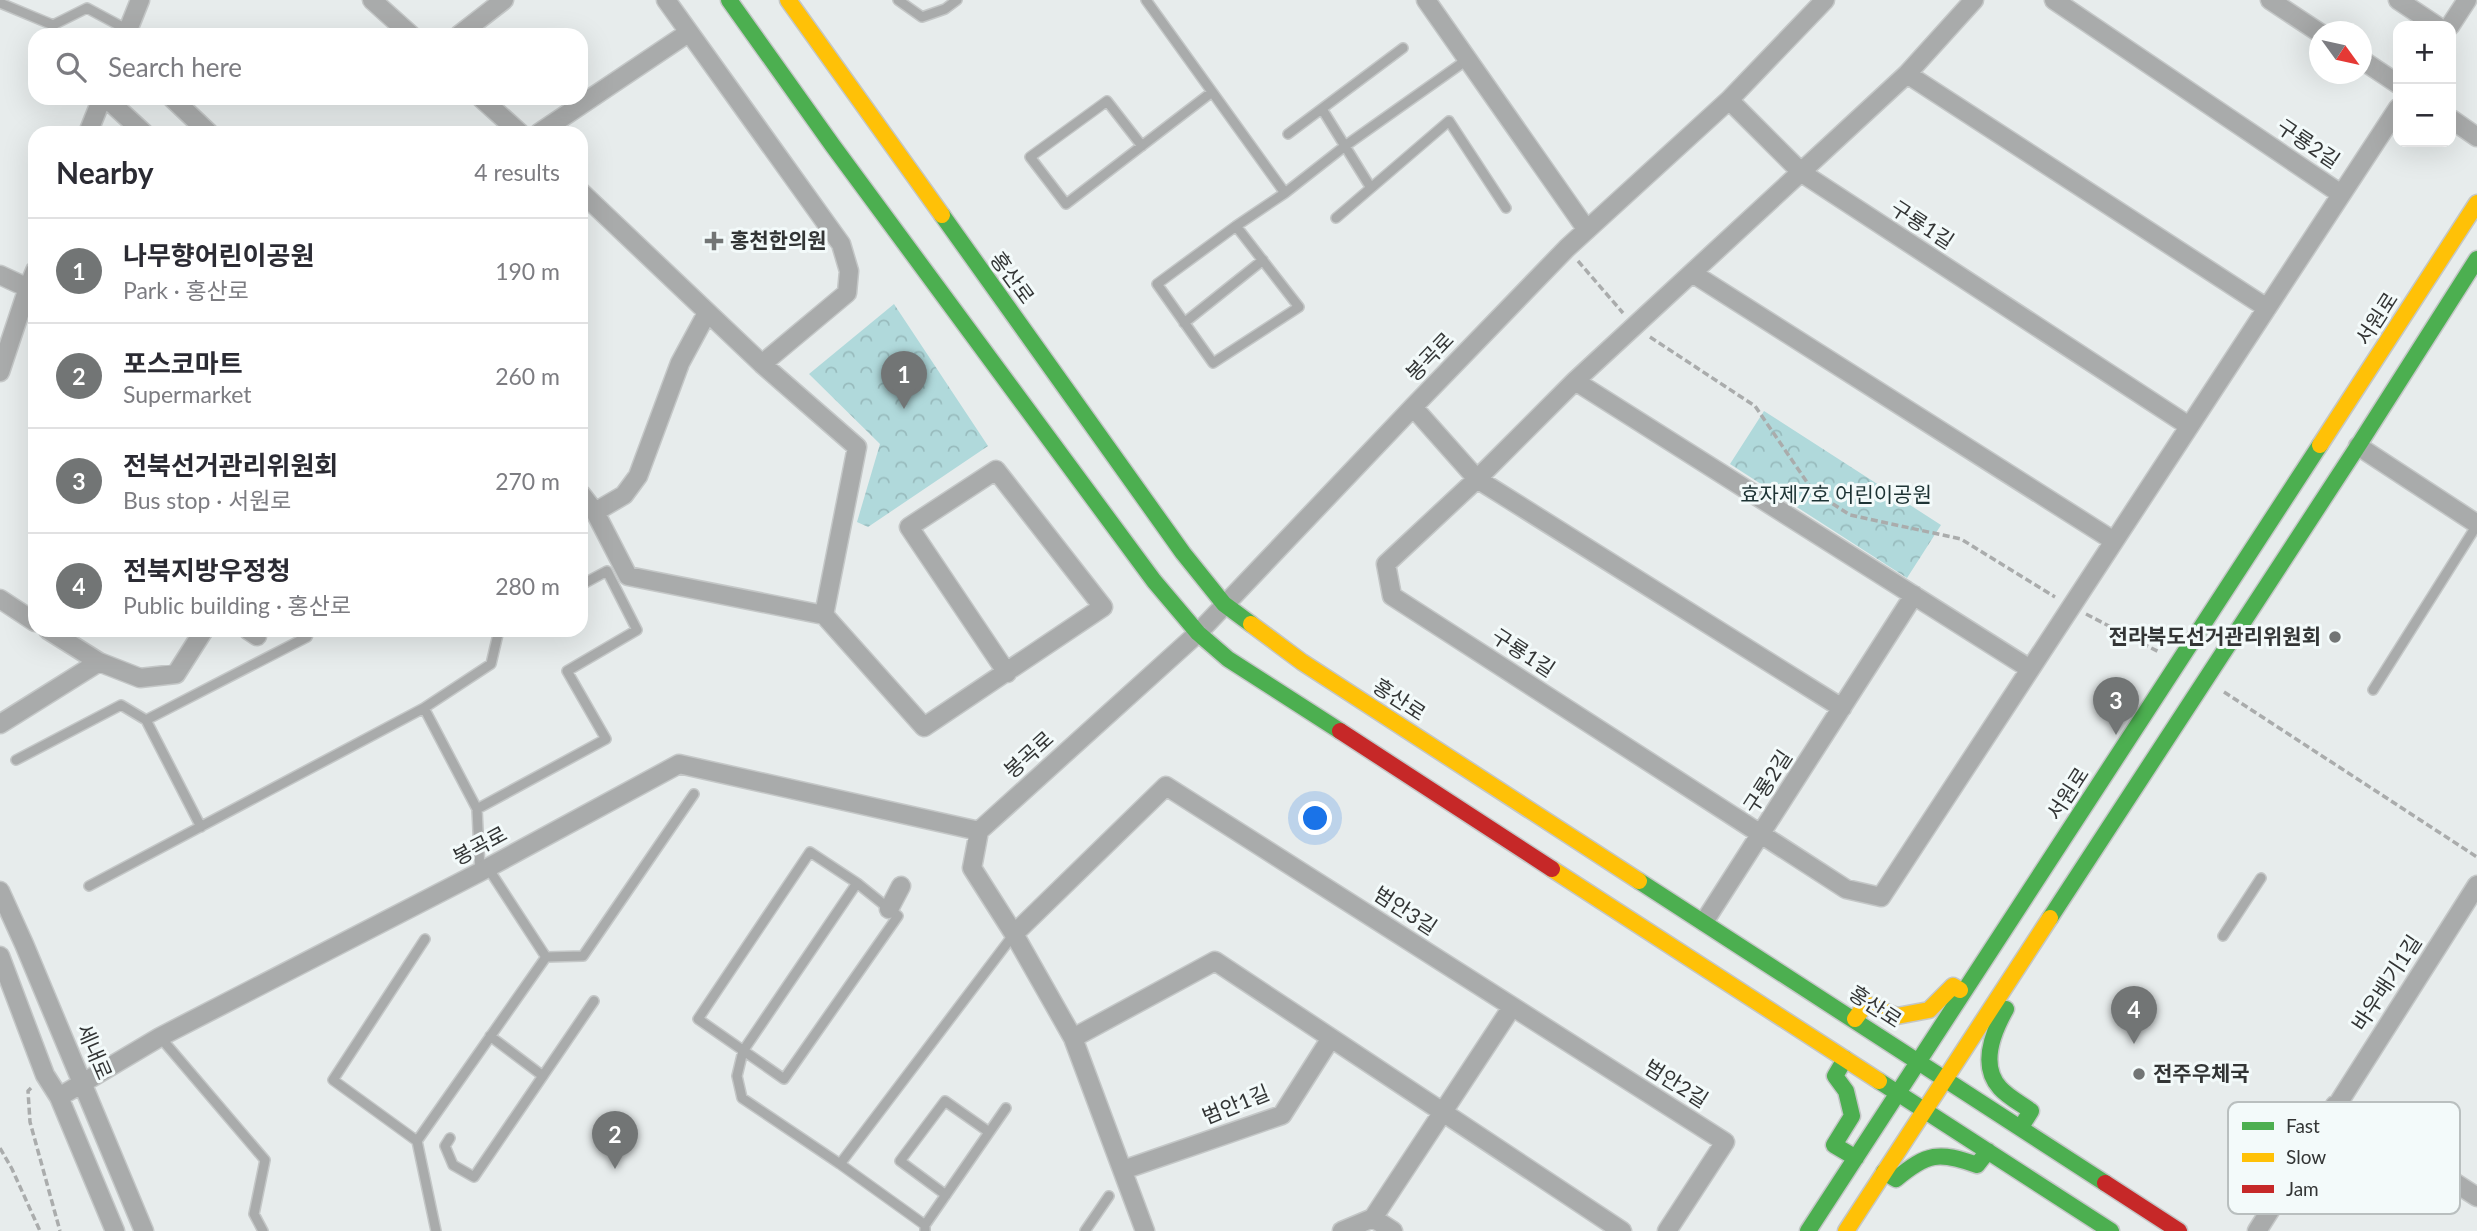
<!DOCTYPE html>
<meta charset="utf-8">
<style>
:root{--surface:#fff;--page:#f7f7f7;--text:#2b2b33;--muted:#7c7c81;--line:#e1e1e2;--accent:#727575}
body{margin:0;font-family:Lato,"Noto Sans KR",sans-serif;background:var(--page);color:var(--text)}
.controls{position:absolute;right:21px;top:21px;display:grid;overflow:hidden;border-radius:14px;box-shadow:0 7px 28px #0002}
.controls button{width:63px;height:63px;display:grid;place-items:center;padding:0;border:0;border-bottom:2px solid var(--line);background:var(--surface);color:var(--text);font:35px sans-serif}
.compass{position:absolute;left:2309px;top:21px;width:63px;height:63px;border-radius:50%;background:var(--surface);box-shadow:0 7px 28px #0002;rotate:123deg}
.you{position:absolute;left:1316px;top:819px;width:24px;height:24px;margin:-18px;border:5px solid #fff;border-radius:50%;background:#1a73e8;box-shadow:0 0 0 10px #1a73e833}
.badge{display:grid;place-items:center;width:46px;height:46px;border-radius:50%;background:var(--accent);color:#fff;font-size:23px;font-weight:700}
.pin{position:absolute;translate:-50% -58px;filter:drop-shadow(0 2px 4px #0008)}
.pin::after{content:'';position:absolute;top:37px;width:24px;height:21px;background:inherit;clip-path:polygon(0 0,100% 0,50% 100%)}
.list{margin:0;padding:0;list-style:none}
h2{display:flex;justify-content:space-between;align-items:center;height:91px;margin:0;padding:0 28px;font-size:30px}
h2 small{font-size:23px;font-weight:400;color:var(--muted)}
.list li{display:grid;grid-template-columns:46px 1fr auto;gap:21px;align-items:center;box-sizing:border-box;height:105px;padding:0 28px;border-top:2px solid var(--line)}
.list b{display:block;font-size:26px;white-space:nowrap}
.list p{margin:0;font-size:23px;white-space:nowrap;color:var(--muted)}
.list em{font-size:23px;font-style:normal;color:var(--muted)}
.icon{flex:none;width:38px;height:38px;fill:none;stroke:currentColor;stroke-width:2;stroke-linecap:round;stroke-linejoin:round}
.map{position:relative;flex:none;width:2477px;height:1231px;overflow:hidden}
.search{position:absolute;background:var(--surface);box-shadow:0 7px 28px #0002;left:28px;top:28px;width:560px;height:77px;display:flex;align-items:center;gap:18px;box-sizing:border-box;padding:0 24px;border-radius:21px;color:var(--muted);font-size:26px}
.panel{position:absolute;background:var(--surface);box-shadow:0 7px 28px #0002;left:28px;top:126px;width:560px;height:511px;border-radius:21px}
.map>svg:first-child{display:block}
.park{fill:url(#park-crowns)}
.lines{fill:none;stroke-linecap:round;stroke-linejoin:round}
.lane-casing{stroke:#c4c7c7;stroke-width:12}
.street-casing{stroke:#c4c7c7;stroke-width:21}
.fast-casing{stroke:#c4c7c7;stroke-width:19}
.slow-casing{stroke:#c4c7c7;stroke-width:19}
.jam-casing{stroke:#c4c7c7;stroke-width:19}
.path{stroke:#aaacac;stroke-width:3.5;stroke-dasharray:7 3.5;stroke-linecap:butt}
.lane{stroke:#a9abab;stroke-width:9}
.street{stroke:#a9abab;stroke-width:18}
.fast{stroke:#4caf50;stroke-width:16}
.slow{stroke:#ffc107;stroke-width:16}
.jam{stroke:#c62828;stroke-width:16}
.poi-dot{fill:#727575;stroke:#f3fafa;stroke-width:2.5}
.labels{text-anchor:middle;stroke-width:6;stroke-linejoin:round;paint-order:stroke}
.street-label{font-size:21px;fill:#333535;stroke:#f3fafa}
.poi-label{font-size:21px;font-weight:bold;fill:#333535;stroke:#f3fafa;text-anchor:start}
.park-label{font-size:21px;fill:#1d3334;stroke:#f3fafa}
.key{fill:#f3fafa;stroke:#b9bfbf;stroke-width:2}
.key-label{font-size:19px;fill:#333535}
</style>
<div class="map">
<svg width="2477" height="1231" viewBox="0 0 2477 1231">
<defs>
<pattern id="park-crowns" width="20" height="18" patternUnits="userSpaceOnUse" patternTransform="scale(1.75)"><rect width="20" height="18" fill="#b0d9db"/><path d="M2 6a3 3 0 1 1 6 0M12 15a3 3 0 1 1 6 0" fill="none" stroke="#98bbbd"/></pattern>
</defs>
<rect width="100%" height="100%" fill="#e7ecec"/>
<!-- park -->
<path class="park" d="M 894,304 L 988,446 L 868,527 L 857,522 L 880,444 L 809,374 Z
M 1764,411 L 1941,525 L 1907,578 L 1730,464 Z"/>
<g class="lines">
<defs>
<path id="lane" d="M 898,0 L 922,17 L 945,9 L 957,0
M 1146,0 L 1285,193 L 1345,146 L 1468,59
M 0,3 L 53,25 L 87,8 L 128,30
M 1322,109 L 1371,188
M 1288,134 L 1403,48
M 1142,146 L 1107,101 L 1030,157 L 1066,204 L 1212,92
M 1336,218 L 1449,121 L 1506,208
M 1236,226 L 1299,307 L 1213,363 L 1157,284 L 1236,226 L 1285,193
M 1184,323 L 1263,260
M 2373,690 L 2477,525
M 146,720 L 201,827
M 16,760 L 121,705 L 146,720 L 307,637 L 310,630
M 477,809 L 606,739 L 567,671 L 637,630 L 607,571 L 581,585
M 810,852 L 857,883 L 898,916 L 784,1079 L 698,1019 Z
M 480,872 L 477,809 L 424,708 L 491,664 L 499,630
M 89,886 L 424,708
M 2223,936 L 2261,878
M 546,957 L 583,956 L 694,794
M 490,1036 L 543,1076
M 160,1037 L 265,1160 L 254,1214 L 263,1231
M 450,1138 L 445,1146 L 453,1165 L 474,1177 L 594,1001
M 417,1141 L 333,1080 L 425,939
M 840,1164 L 742,1098 L 737,1076 L 743,1051 L 857,883
M 946,1195 L 900,1161 L 945,1101 L 989,1132
M 925,1225 L 1006,1108
M 436,1231 L 417,1141 L 546,957 L 488,868
M 925,1231 L 925,1225 L 840,1164 L 1014,934
M 1085,1231 L 1109,1196"/>
<path id="street" d="M 372,0 L 411,35
M 666,0 L 841,244 L 849,271 L 847,293 L 762,364
M 1426,0 L 1587,230
M 1974,0 L 1907,74 L 1575,381 L 1477,479 L 1386,564 L 1392,596 L 1846,889 L 1881,897 L 2398,108
M 2054,0 L 2341,194
M 2270,0 L 2320,33
M 2398,0 L 2437,26
M 2450,26 L 2467,0
M 126,35 L 140,0
M 459,35 L 504,0
M 2362,60 L 2398,84
M 1907,74 L 2267,308
M 106,98 L 144,133
M 172,98 L 209,133
M 481,98 L 520,133
M 1729,100 L 1802,173 L 2189,426
M 2451,119 L 2477,137
M 88,133 L 102,98
M 539,133 L 688,33
M 581,192 L 762,364 L 857,447 L 824,615
M 35,271 L 28,288 L 35,291
M 1692,273 L 2114,541
M 0,275 L 28,288 L 0,372
M 1575,381 L 2030,669
M 1413,407 L 1477,479 L 1842,708
M 2358,446 L 2477,524
M 581,494 L 595,512 L 628,576 L 824,615 L 924,727 L 1103,607 L 996,470 L 909,527 L 1007,673
M 595,512 L 624,495 L 638,476 L 680,363 L 707,313
M 0,599 L 35,622
M 48,630 L 99,662
M 248,630 L 257,636
M 0,724 L 99,662 L 140,678 L 176,674 L 204,630
M 979,831 L 972,868 L 1014,934 L 1073,1038 L 1145,1231
M 0,891 L 24,944 L 144,1231
M 889,909 L 901,886
M 1704,922 L 1914,595
M 1014,934 L 1166,786 L 1725,1142 L 1667,1231
M 0,956 L 45,1075 L 59,1097 L 115,1231
M 1073,1038 L 1215,961 L 1622,1231
M 59,1097 L 160,1037 L 480,872 L 679,764 L 979,831 L 1198,633 L 1413,407 L 1567,248 L 1729,100 L 1825,0
M 2335,1105 L 2477,1197
M 1123,1170 L 1282,1115 L 1331,1038
M 1373,1218 L 1393,1231
M 1342,1231 L 1373,1218 L 1512,1007
M 2257,1231 L 2477,885"/>
<path id="fast" d="M 729,0 L 833,146 L 1154,581 L 1198,633 L 1228,659 L 1340,731
M 942,215 L 1183,553 L 1224,604 L 1251,624
M 1639,881 L 2105,1183
M 2050,918 L 2358,446 L 2477,259
M 2006,1009 C 1993,1032 1979,1065 2000,1088 C 2008,1097 2020,1103 2031,1111 L 2021,1127
M 1845,1059 L 1835,1076 L 1846,1091 L 1852,1116 L 1834,1145 L 1856,1158
M 1879,1081 L 2111,1231
M 1884,1172 L 1896,1179 C 1927,1153 1939,1151 1977,1165 L 1988,1151
M 1808,1231 L 2320,445"/>
<path id="slow" d="M 788,0 L 942,215
M 2320,445 L 2477,203
M 1251,624 L 1302,662 L 1639,881
M 1552,869 L 1879,1081
M 1855,1019 L 1866,1004 L 1897,1016 L 1929,1010 L 1953,986 L 1960,990
M 1846,1231 L 2050,918"/>
<path id="jam" d="M 1340,731 L 1552,869
M 2105,1183 L 2179,1231"/>
</defs>
<!-- lane casing -->
<use href="#lane" class="lane-casing"/>
<!-- street casing -->
<use href="#street" class="street-casing"/>
<!-- fast casing -->
<use href="#fast" class="fast-casing"/>
<!-- slow casing -->
<use href="#slow" class="slow-casing"/>
<!-- jam casing -->
<use href="#jam" class="jam-casing"/>
<!-- path -->
<path class="path" d="M 1578,261 L 1623,313
M 1650,337 L 1755,406 L 1813,491 L 1850,515 L 1961,539 L 2055,597
M 2086,614 L 2159,652
M 2224,692 L 2477,857
M 31,1088 L 28,1091 L 30,1122 L 60,1231
M 0,1148 L 12,1169 L 40,1231"/>
<!-- lane -->
<use href="#lane" class="lane"/>
<!-- street -->
<use href="#street" class="street"/>
<!-- fast -->
<use href="#fast" class="fast"/>
<!-- slow -->
<use href="#slow" class="slow"/>
<!-- jam -->
<use href="#jam" class="jam"/>
</g>
<!-- markers -->
<g class="poi-dot">
<path d="M710.5 230.5h7v7h7v7h-7v7h-7v-7h-7v-7h7z"/>
<circle cx="2335" cy="637" r="7"/>
<circle cx="2139" cy="1074" r="7"/>
</g>
<g class="labels">
<!-- street labels -->
<g class="street-label">
<text transform="translate(2308 144) rotate(34)" y="7">구룡2길</text>
<text transform="translate(1922 225) rotate(33)" y="7">구룡1길</text>
<text transform="translate(1012 278) rotate(54)" y="7">홍산로</text>
<text transform="translate(2377 319) rotate(-57)" y="7">서원로</text>
<text transform="translate(1430 357) rotate(-46)" y="7">봉곡로</text>
<text transform="translate(1523 653) rotate(33)" y="7">구룡1길</text>
<text transform="translate(1399 700) rotate(33)" y="7">홍산로</text>
<text transform="translate(1029 755) rotate(-42)" y="7">봉곡로</text>
<text transform="translate(1768 782) rotate(-57)" y="7">구룡2길</text>
<text transform="translate(2068 794) rotate(-57)" y="7">서원로</text>
<text transform="translate(480 846) rotate(-28)" y="7">봉곡로</text>
<text transform="translate(1405 911) rotate(33)" y="7">범안3길</text>
<text transform="translate(2387 983) rotate(-57)" y="7">바우배기1길</text>
<text transform="translate(1875 1007) rotate(33)" y="7">홍산로</text>
<text transform="translate(94 1052) rotate(67)" y="7">세내로</text>
<text transform="translate(1676 1084) rotate(32)" y="7">범안2길</text>
<text transform="translate(1236 1105) rotate(-22)" y="7">범안1길</text>
</g>
<!-- poi labels -->
<g class="poi-label">
<text x="730" y="248">홍천한의원</text>
<text x="2321" y="644" text-anchor="end">전라북도선거관리위원회</text>
<text x="2153" y="1081">전주우체국</text>
</g>
<!-- park labels -->
<g class="park-label">
<text x="1836" y="502">효자제7호 어린이공원</text>
</g>
</g>
<!-- legend -->
<rect x="2228" y="1102" width="232" height="112" rx="10" class="key"/>
<rect x="2242" y="1122" width="32" height="8" fill="#4caf50"/>
<rect x="2242" y="1153" width="32" height="9" fill="#ffc107"/>
<rect x="2242" y="1185" width="32" height="8" fill="#c62828"/>
<g class="key-label">
<text x="2286" y="1133">Fast</text>
<text x="2286" y="1164">Slow</text>
<text x="2286" y="1196">Jam</text>
</g>
</svg>
<div class="controls">
<button>+</button>
<button>−</button>
</div>
<svg class="compass" viewBox="-18 -18 36 36"><path d="M0-13l5 13h-10z" fill="#e53935"/><path d="M0 13l5-13h-10z" fill="#7c7c81"/></svg>
<div class="you"></div>
<div class="pin badge" style="left:904px;top:409px">1</div>
<div class="pin badge" style="left:615px;top:1169px">2</div>
<div class="pin badge" style="left:2116px;top:735px">3</div>
<div class="pin badge" style="left:2134px;top:1044px">4</div>
<div class="search"><svg class="icon" aria-label="search" viewBox="0 0 24 24"><circle cx="10" cy="10" r="6"/><path d="M15 15l6 6"/></svg>Search here</div>
<section class="panel">
<h2>Nearby<small>4 results</small></h2>
<ul class="list">
<li><span class="badge">1</span><div><b>나무향어린이공원</b><p>Park · 홍산로</p></div><em>190 m</em></li>
<li><span class="badge">2</span><div><b>포스코마트</b><p>Supermarket</p></div><em>260 m</em></li>
<li><span class="badge">3</span><div><b>전북선거관리위원회</b><p>Bus stop · 서원로</p></div><em>270 m</em></li>
<li><span class="badge">4</span><div><b>전북지방우정청</b><p>Public building · 홍산로</p></div><em>280 m</em></li>
</ul>
</section>
</div>
